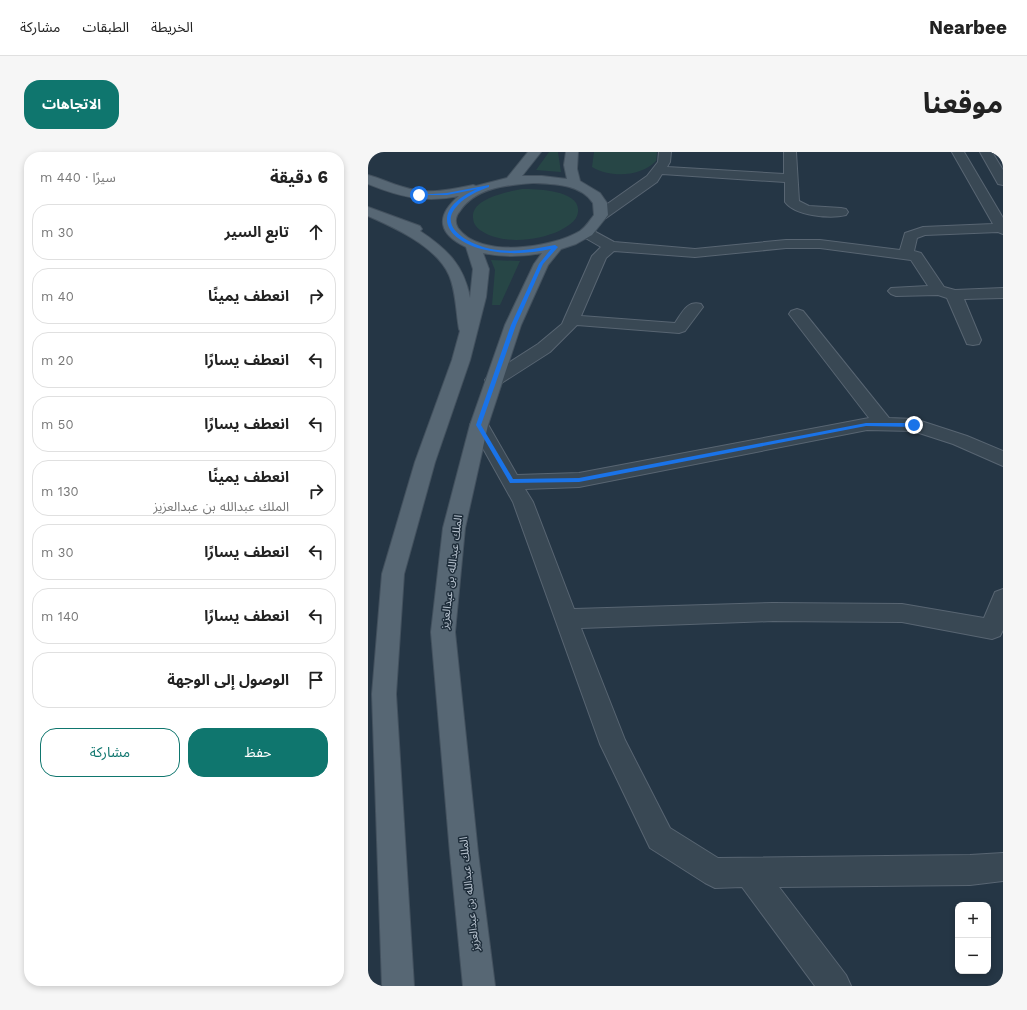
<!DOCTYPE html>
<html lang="ar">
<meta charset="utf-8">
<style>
:root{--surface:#fff;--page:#f6f6f6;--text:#222;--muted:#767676;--line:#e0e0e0;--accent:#0f766e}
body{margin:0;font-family:"Work Sans","Noto Sans Arabic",sans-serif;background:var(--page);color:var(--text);direction:rtl}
.controls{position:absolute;right:12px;bottom:12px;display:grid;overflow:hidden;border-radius:8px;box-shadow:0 2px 6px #0003}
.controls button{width:36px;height:36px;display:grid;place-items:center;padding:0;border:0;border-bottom:1px solid var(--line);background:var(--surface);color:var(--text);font:20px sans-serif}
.stop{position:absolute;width:12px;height:12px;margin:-9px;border:3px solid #1a73e8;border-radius:50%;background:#fff}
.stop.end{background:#1a73e8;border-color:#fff;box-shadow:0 1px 4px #0008}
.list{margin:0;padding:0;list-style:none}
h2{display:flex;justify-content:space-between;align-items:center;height:52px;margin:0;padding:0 16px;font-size:17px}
h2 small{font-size:13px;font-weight:400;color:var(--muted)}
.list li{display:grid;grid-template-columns:26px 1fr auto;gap:12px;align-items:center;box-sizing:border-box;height:56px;margin:0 8px 8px;padding:0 8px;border:1px solid var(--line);border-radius:16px}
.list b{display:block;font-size:15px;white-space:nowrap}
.list p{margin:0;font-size:13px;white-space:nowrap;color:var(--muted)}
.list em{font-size:13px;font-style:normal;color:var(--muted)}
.actions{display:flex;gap:8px;padding:12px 16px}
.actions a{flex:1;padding:9px 0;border:1px solid var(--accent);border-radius:16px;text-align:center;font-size:14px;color:var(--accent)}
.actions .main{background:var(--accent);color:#fff}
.icon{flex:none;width:22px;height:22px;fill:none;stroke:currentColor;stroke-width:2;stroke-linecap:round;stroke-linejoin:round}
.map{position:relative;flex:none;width:635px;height:834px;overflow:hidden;direction:ltr;border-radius:16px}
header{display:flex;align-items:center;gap:24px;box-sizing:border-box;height:56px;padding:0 20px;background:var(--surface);border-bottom:1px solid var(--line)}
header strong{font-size:19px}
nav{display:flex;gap:22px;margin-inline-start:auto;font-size:14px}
.intro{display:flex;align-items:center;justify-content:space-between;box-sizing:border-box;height:96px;padding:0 24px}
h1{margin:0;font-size:28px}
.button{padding:10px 18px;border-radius:16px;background:var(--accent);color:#fff;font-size:14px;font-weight:700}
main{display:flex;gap:24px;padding:0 24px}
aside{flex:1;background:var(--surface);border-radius:16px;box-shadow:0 2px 6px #0003}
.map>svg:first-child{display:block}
.green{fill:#274646}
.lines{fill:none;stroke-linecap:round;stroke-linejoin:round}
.minor-casing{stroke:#586572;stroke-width:2}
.major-casing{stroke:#43515e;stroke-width:2}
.minor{fill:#394854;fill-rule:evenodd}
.major{fill:#576774;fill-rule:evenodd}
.route{fill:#1a73e8}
.labels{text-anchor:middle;stroke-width:3;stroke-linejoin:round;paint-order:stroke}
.street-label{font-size:11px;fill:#b7c2ce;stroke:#1e2d3a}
</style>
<header>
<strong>Nearbee</strong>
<nav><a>الخريطة</a><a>الطبقات</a><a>مشاركة</a></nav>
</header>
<div class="intro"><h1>موقعنا</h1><a class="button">الاتجاهات</a></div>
<main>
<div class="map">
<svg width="635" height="834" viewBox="0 0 635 834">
<rect width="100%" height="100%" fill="#253645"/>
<!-- green -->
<path class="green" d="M 181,0 L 190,0 L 193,20 L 168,18 Z
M 226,0 L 289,0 L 288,9 C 272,25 243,26 224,15 Z
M 154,37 C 168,37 213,38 210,60 C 209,70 198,75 191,79 C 169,89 133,93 112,78 C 107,74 105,70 105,65 C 104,46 140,40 154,37 Z
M 123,108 L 152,109 L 132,153 L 124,153 L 127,118 Z"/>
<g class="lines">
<defs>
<path id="minor" d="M 291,0 L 303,0 L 302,10 L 299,15 L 416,22 L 416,0 L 428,0 L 431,49 L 441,54 L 473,56 L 478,57 L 480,60 L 478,63 C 463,67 427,64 417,50 L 417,30 L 294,22 L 289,30 L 238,66 L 233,67 L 228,66 L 226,63 L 228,60 L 279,24 L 290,10 Z
M 584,0 L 596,0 L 635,66 L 635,82 L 630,80 L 557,83 L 549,86 L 546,99 L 553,101 L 576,135 L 587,138 L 635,136 L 635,146 L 596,147 L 613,188 L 611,192 L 605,193 L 599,192 L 579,146 L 570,143 L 528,144 L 523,142 L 520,139 L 523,136 L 560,134 L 543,108 L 452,96 L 418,96 L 327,105 L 246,99 L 238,106 L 213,164 L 307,171 C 314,161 319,148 333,152 L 335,155 L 317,179 L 311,181 L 209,173 L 182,200 L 132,232 L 126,233 L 120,232 L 117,228 L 120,224 L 170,192 L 194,172 L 224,104 L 233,95 L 214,84 L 212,81 L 214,78 L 219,77 L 224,78 L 246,90 L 327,97 L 418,88 L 452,88 L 532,98 L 537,81 L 555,75 L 625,72 Z
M 612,0 L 624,0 L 635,18 L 635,33 L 630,32 Z
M 429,157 L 435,159 L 521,266 L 546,267 L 553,269 L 599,284 L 635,299 L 635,314 L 585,292 L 545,279 L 499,278 L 211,335 L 157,337 L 165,350 L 206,457 L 405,451 L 534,452 L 616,466 L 627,440 L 635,437 L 635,478 L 632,484 L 624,487 L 534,470 L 405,469 L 213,476 L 257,588 L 302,676 L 350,706 L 602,703 L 635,701 L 635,729 L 602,733 L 411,735 L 478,823 L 483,834 L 447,834 L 374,735 L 347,736 L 337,731 L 282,696 L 232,592 L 145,350 L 102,273 L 104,269 L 111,267 L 118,269 L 149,323 L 211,321 L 501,266 L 421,162 L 423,159 Z"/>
<path id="major" d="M 160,0 L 173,0 L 154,24 L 174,24 L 199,27 L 196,13 L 198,0 L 210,0 L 209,17 L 212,29 L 232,41 L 239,51 L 240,63 L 224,83 L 208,92 L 193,97 L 180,113 L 153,173 L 120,273 L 97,376 L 87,480 L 110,701 L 127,834 L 95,834 L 82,701 L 63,480 L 75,376 L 102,273 L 137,173 L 166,112 L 174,101 C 154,105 134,105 115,101 L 121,117 L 118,145 L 102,208 L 67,310 L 36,422 L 28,542 L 46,834 L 14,834 L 4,542 L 14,422 L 47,310 L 84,208 L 92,179 L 91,177 C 88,160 88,139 81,123 C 68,94 27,76 0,64 L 0,55 L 52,74 L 54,77 L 52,79 C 79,97 96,113 102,146 L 105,117 L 98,95 C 70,82 67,64 91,44 C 57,51 32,45 0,32 L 0,23 C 12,26 23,32 35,35 C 59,43 81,38 105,33 L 108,34 L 139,26 ZM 166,31 C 186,32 213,32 225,51 L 226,63 C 222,68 218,75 212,79 C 184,96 112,107 90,76 C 86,70 88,63 92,59 C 108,35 140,33 166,31 Z"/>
</defs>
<!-- minor casing -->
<use href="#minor" class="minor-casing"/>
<!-- major casing -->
<use href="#major" class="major-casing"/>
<!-- minor -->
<use href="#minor" class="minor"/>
<!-- major -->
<use href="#major" class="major"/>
</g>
<!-- route -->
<path class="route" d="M 121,33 L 121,35 C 110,39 98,44 90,53 C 67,76 104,93 123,97 C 145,101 166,97 187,93 L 190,95 L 175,112 L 148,173 L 113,273 L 145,327 L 211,326 L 498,271 L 546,271 L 549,273 L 546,275 L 498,274 L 211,330 L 142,331 L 108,273 L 143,173 L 171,112 L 183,97 C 164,101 143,103 123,99 C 77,91 59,59 109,37 L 79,43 L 49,43 L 79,41 Z"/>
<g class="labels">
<!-- street labels -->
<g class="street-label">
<text transform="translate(83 420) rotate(-83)" y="4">الملك عبدالله بن عبدالعزيز</text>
<text transform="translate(101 742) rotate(-96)" y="4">الملك عبدالله بن عبدالعزيز</text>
</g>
</g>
</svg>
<div class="controls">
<button>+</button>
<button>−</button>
</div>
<div class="stop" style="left:51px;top:43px"></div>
<div class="stop end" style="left:546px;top:273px"></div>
</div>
<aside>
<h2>6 دقيقة<small>سيرًا · 440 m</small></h2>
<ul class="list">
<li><svg class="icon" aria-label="ahead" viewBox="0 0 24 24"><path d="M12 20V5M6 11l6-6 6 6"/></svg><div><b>تابع السير</b></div><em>30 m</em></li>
<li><svg class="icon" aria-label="right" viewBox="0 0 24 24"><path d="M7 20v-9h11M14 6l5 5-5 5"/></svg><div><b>انعطف يمينًا</b></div><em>40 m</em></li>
<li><svg class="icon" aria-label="left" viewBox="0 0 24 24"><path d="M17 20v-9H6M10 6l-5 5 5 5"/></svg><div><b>انعطف يسارًا</b></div><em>20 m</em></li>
<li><svg class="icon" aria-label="left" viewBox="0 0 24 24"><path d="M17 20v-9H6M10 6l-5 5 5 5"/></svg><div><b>انعطف يسارًا</b></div><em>50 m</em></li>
<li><svg class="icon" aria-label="right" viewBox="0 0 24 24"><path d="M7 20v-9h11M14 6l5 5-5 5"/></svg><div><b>انعطف يمينًا</b><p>الملك عبدالله بن عبدالعزيز</p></div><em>130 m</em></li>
<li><svg class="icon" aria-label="left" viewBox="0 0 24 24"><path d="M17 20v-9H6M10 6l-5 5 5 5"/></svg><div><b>انعطف يسارًا</b></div><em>30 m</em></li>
<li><svg class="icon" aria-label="left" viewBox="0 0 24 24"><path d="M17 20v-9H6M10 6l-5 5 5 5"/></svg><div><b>انعطف يسارًا</b></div><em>140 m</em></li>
<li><svg class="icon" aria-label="arrive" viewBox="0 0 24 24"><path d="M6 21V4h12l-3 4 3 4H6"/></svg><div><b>الوصول إلى الوجهة</b></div></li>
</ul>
<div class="actions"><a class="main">حفظ</a><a>مشاركة</a></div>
</aside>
</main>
